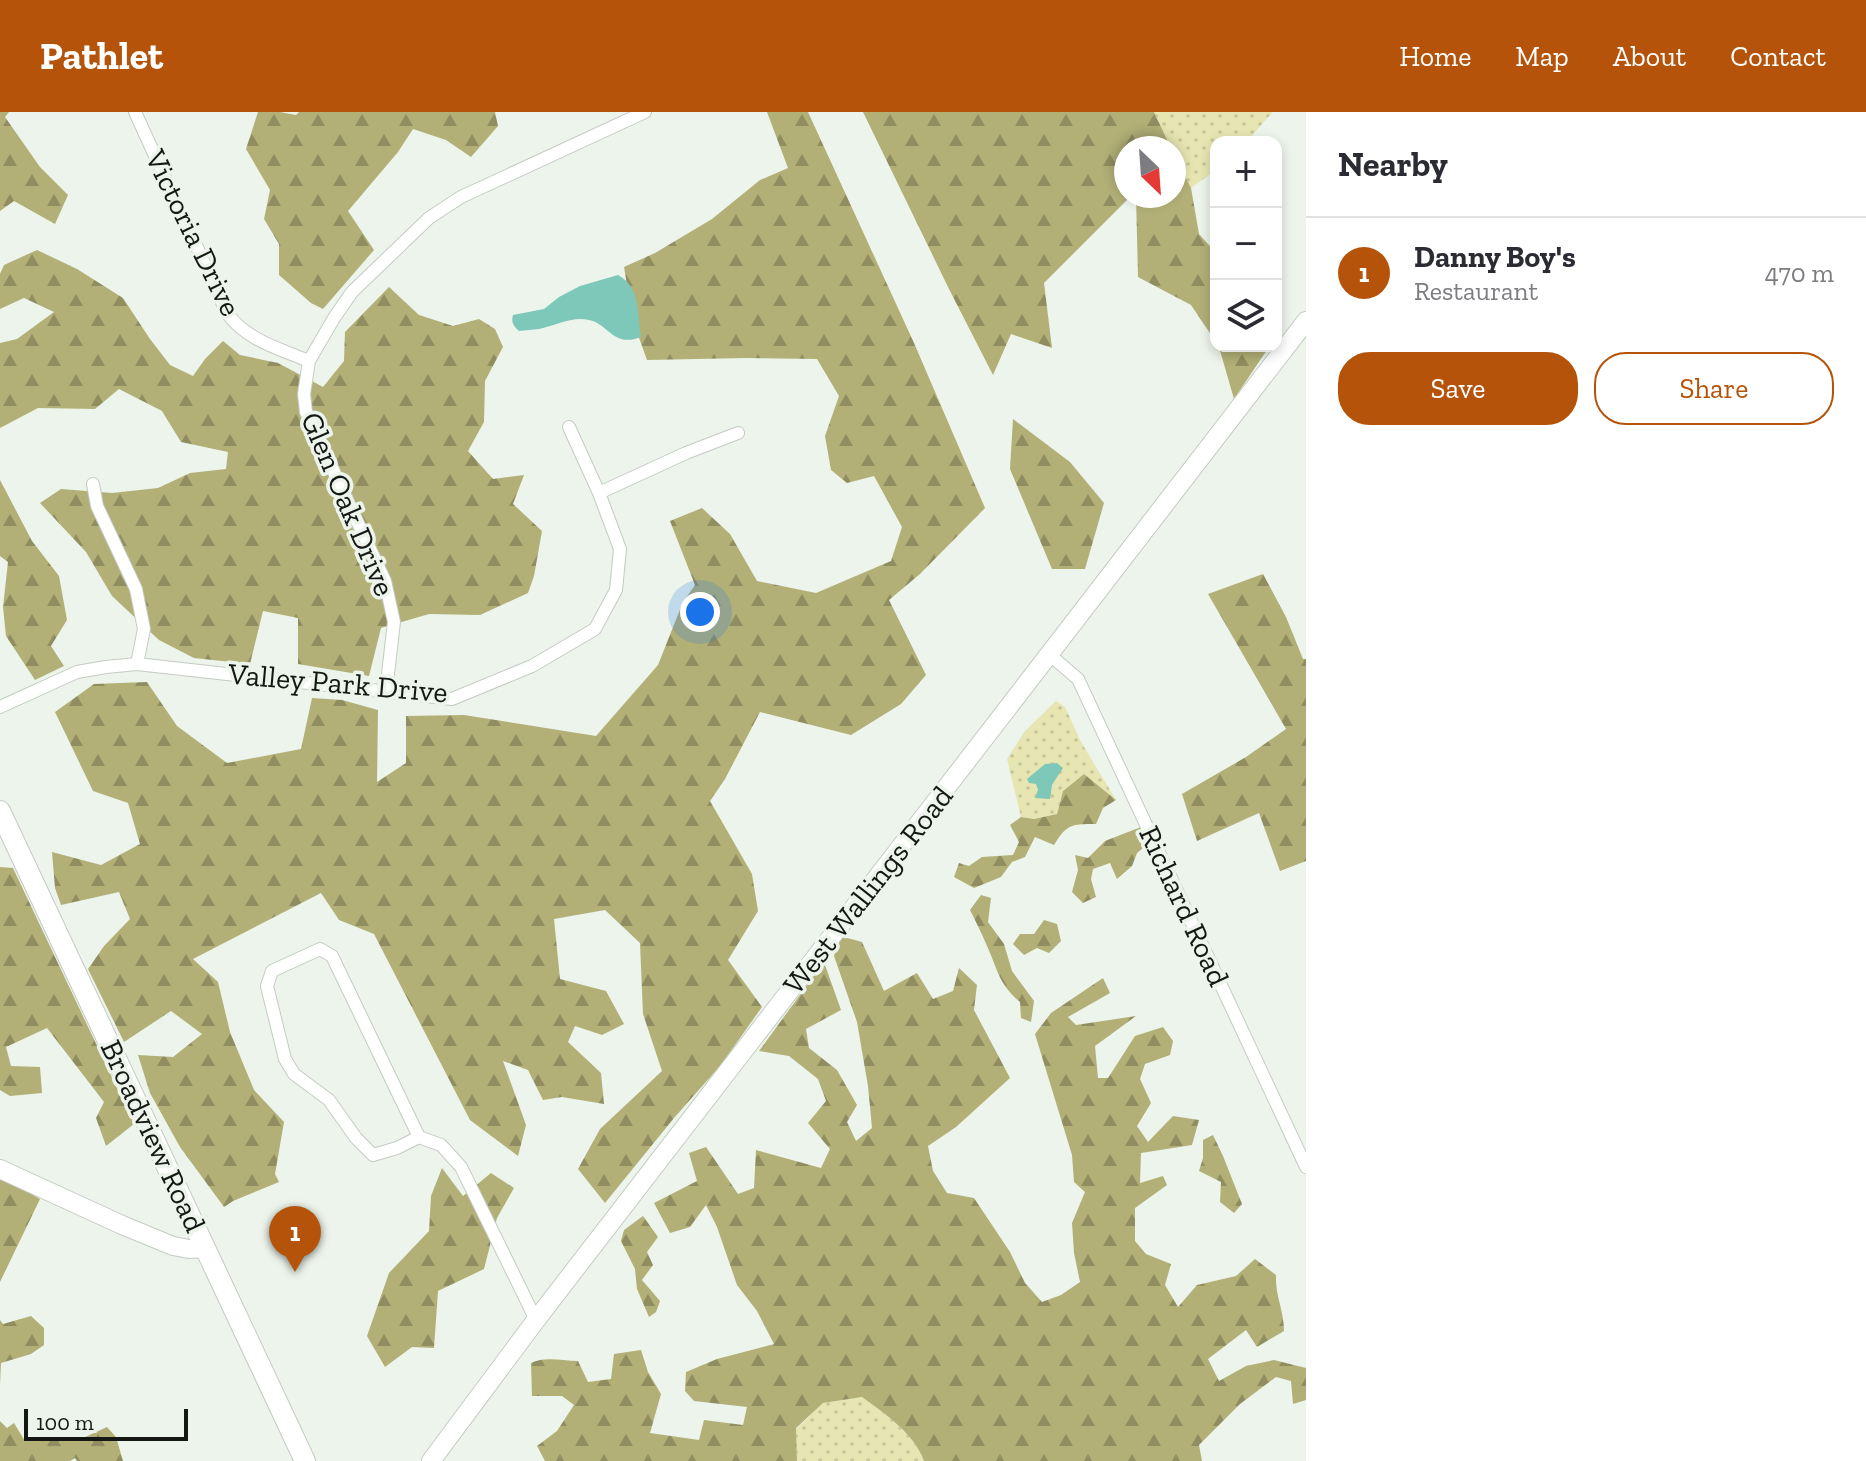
<!DOCTYPE html>
<meta charset="utf-8">
<style>
:root{--surface:#fff;--page:#f7f7f7;--text:#2b2b33;--muted:#7c7c81;--line:#e1e1e2;--accent:#b45309}
body{margin:0;font-family:"Zilla Slab",serif;background:var(--page);color:var(--text)}
.controls{position:absolute;right:24px;top:24px;display:grid;overflow:hidden;border-radius:16px;box-shadow:0 4px 12px #0003}
.controls button{width:72px;height:72px;display:grid;place-items:center;padding:0;border:0;border-bottom:2px solid var(--line);background:var(--surface);color:var(--text);font:40px sans-serif}
.compass{position:absolute;left:1114px;top:24px;width:72px;height:72px;border-radius:50%;background:var(--surface);box-shadow:0 4px 12px #0003;rotate:155deg}
.scale{position:absolute;left:24px;bottom:20px;width:164px;box-sizing:border-box;padding-left:8px;border:4px solid #141714;border-top:0;font-size:22px;line-height:28px;white-space:nowrap;color:#141714;-webkit-text-stroke:6px #ecf4eb;paint-order:stroke}
.you{position:absolute;left:700px;top:500px;width:28px;height:28px;margin:-20px;border:6px solid #fff;border-radius:50%;background:#1a73e8;box-shadow:0 0 0 12px #1a73e833}
.badge{display:grid;place-items:center;width:52px;height:52px;border-radius:50%;background:var(--accent);color:#fff;font-size:26px;font-weight:700}
.pin{position:absolute;translate:-50% -66px;filter:drop-shadow(0 2px 4px #0008)}
.pin::after{content:'';position:absolute;top:42px;width:28px;height:24px;background:inherit;clip-path:polygon(0 0,100% 0,50% 100%)}
.list{margin:0;padding:0;list-style:none}
h2{display:flex;justify-content:space-between;align-items:center;height:104px;margin:0;padding:0 32px;font-size:34px}
h2 small{font-size:26px;font-weight:400;color:var(--muted)}
.list li{display:grid;grid-template-columns:52px 1fr auto;gap:24px;align-items:center;box-sizing:border-box;height:112px;padding:0 32px;border-top:2px solid var(--line)}
.list b{display:block;font-size:30px;white-space:nowrap}
.list p{margin:0;font-size:26px;white-space:nowrap;color:var(--muted)}
.list em{font-size:26px;font-style:normal;color:var(--muted)}
.actions{display:flex;gap:16px;padding:24px 32px}
.actions a{flex:1;padding:18px 0;border:2px solid var(--accent);border-radius:32px;text-align:center;font-size:28px;color:var(--accent)}
.actions .main{background:var(--accent);color:#fff}
.icon{flex:none;width:44px;height:44px;fill:none;stroke:currentColor;stroke-width:2;stroke-linecap:round;stroke-linejoin:round}
.map{position:relative;flex:none;width:1306px;height:1349px;overflow:hidden}
header{display:flex;align-items:center;gap:48px;box-sizing:border-box;height:112px;padding:0 40px;background:var(--accent);color:#fff}
header strong{font-size:38px}
nav{display:flex;gap:44px;margin-inline-start:auto;font-size:28px}
main{display:flex}
aside{flex:1;background:var(--surface)}
.map>svg:first-child{display:block}
.grass{fill:url(#grass-dots)}
.forest{fill:url(#forest-firs)}
.water{fill:#7ec8ba}
.lines{fill:none;stroke-linecap:round;stroke-linejoin:round}
.street-casing{stroke:#c3cbc3;stroke-width:14}
.secondary-casing{stroke:#c3cbc3;stroke-width:20}
.primary-casing{stroke:#c3cbc3;stroke-width:22}
.street{stroke:#fff;stroke-width:12}
.secondary{stroke:#fff;stroke-width:18}
.primary{stroke:#fff;stroke-width:20}
.labels{text-anchor:middle;stroke-width:7;stroke-linejoin:round;paint-order:stroke}
.street-label{font-size:30px;fill:#141714;stroke:#ecf4eb}
</style>
<header>
<strong>Pathlet</strong>
<nav><a>Home</a><a>Map</a><a>About</a><a>Contact</a></nav>
</header>
<main>
<div class="map">
<svg width="1306" height="1349" viewBox="0 0 1306 1349">
<defs>
<pattern id="grass-dots" width="8" height="8" patternUnits="userSpaceOnUse" patternTransform="scale(2)"><rect width="8" height="8" fill="#e7e6b2"/><path d="M2 2h.1M6 6h.1" fill="none" stroke="#c5c598" stroke-width="1.8" stroke-linecap="round"/></pattern>
<pattern id="forest-firs" width="22" height="20" patternUnits="userSpaceOnUse" patternTransform="scale(2)"><rect width="22" height="20" fill="#b2b077"/><path d="M5 1l3.5 6h-7zM16 11l3.5 6h-7z" fill="#908e60"/></pattern>
</defs>
<rect width="100%" height="100%" fill="#ecf4eb"/>
<!-- grass -->
<path class="grass" d="M 1154,0 L 1273,0 L 1246,30 L 1216,30 L 1216,58 L 1191,76 L 1174,42 L 1174,36 L 1171,36 Z
M 1056,589 L 1065,595 L 1081,630 L 1116,688 L 1084,662 L 1063,679 L 1057,702 L 1034,707 L 1021,705 L 1007,647 L 1025,619 Z
M 862,1285 C 885,1302 914,1321 924,1349 L 797,1349 L 796,1317 L 823,1291 Z"/>
<!-- forest -->
<path class="forest" d="M 0,0 L 9,0 L 5,5 L 40,55 L 68,83 L 55,112 L 14,89 L 0,99 Z
M 258,0 L 280,0 L 296,3 L 299,0 L 495,0 L 498,14 L 471,45 L 446,28 L 413,17 L 398,40 L 348,99 L 374,138 L 323,197 L 311,191 L 279,163 L 279,132 L 264,107 L 270,78 L 246,37 Z
M 767,0 L 808,0 L 914,231 L 985,396 L 920,462 L 889,488 L 926,563 L 901,592 L 851,623 L 760,600 L 725,667 L 710,689 L 752,762 L 758,799 L 728,848 L 762,895 L 720,954 L 674,1006 L 605,1091 L 578,1057 L 600,1017 L 662,959 L 643,902 L 640,831 L 605,798 L 554,807 L 560,867 L 606,879 L 624,912 L 602,923 L 575,914 L 568,930 L 601,961 L 604,992 L 562,985 L 543,988 L 528,958 L 503,949 L 526,1013 L 518,1044 L 470,1008 L 374,822 L 339,808 L 321,781 L 193,847 L 218,870 L 230,920 L 254,978 L 284,1010 L 275,1062 L 279,1070 L 233,1089 L 224,1095 L 180,1035 L 150,981 L 138,943 L 173,945 L 202,922 L 171,899 L 124,930 L 88,857 L 104,834 L 130,807 L 119,780 L 61,793 L 55,776 L 52,740 L 101,753 L 140,732 L 128,691 L 93,679 L 55,600 L 94,572 L 147,570 L 177,614 L 227,651 L 301,637 L 312,586 L 342,588 L 378,598 L 377,670 L 406,651 L 406,604 L 464,603 L 596,624 L 658,553 L 683,490 L 695,473 L 670,409 L 702,396 L 730,422 L 757,469 L 816,481 L 891,449 L 902,415 L 874,364 L 847,371 L 831,358 L 825,324 L 839,284 L 817,247 L 746,246 L 647,248 L 633,209 L 624,155 L 655,141 L 712,107 L 760,68 L 788,56 Z
M 863,0 L 1154,0 L 1171,36 L 1126,36 L 1126,84 L 1131,84 L 1044,171 L 1052,236 L 1011,222 L 993,263 L 949,177 Z
M 1174,42 L 1191,76 L 1199,122 L 1216,141 L 1216,230 L 1191,193 L 1138,165 L 1136,84 L 1174,84 Z
M 37,138 L 77,157 L 123,186 L 150,227 L 170,253 L 193,264 L 205,247 L 223,229 L 240,243 L 278,251 L 323,275 L 344,249 L 345,220 L 389,175 L 419,203 L 453,214 L 479,207 L 495,217 L 503,235 L 485,269 L 484,310 L 468,339 L 493,367 L 524,363 L 513,392 L 542,419 L 534,464 L 528,481 L 480,503 L 429,502 L 381,516 L 369,564 L 298,552 L 298,506 L 263,499 L 250,552 L 194,546 L 159,528 L 112,484 L 86,440 L 40,391 L 61,377 L 112,381 L 158,376 L 190,361 L 226,357 L 228,340 L 181,330 L 162,299 L 119,277 L 95,297 L 38,296 L 0,316 L 0,231 L 17,227 L 54,200 L 24,186 L 0,197 L 0,162 L 4,153 Z
M 1219,234 L 1269,235 L 1234,287 L 1219,235 Z
M 1013,307 L 1070,350 L 1104,391 L 1085,457 L 1052,457 L 1010,357 Z
M 0,368 L 32,429 L 59,464 L 67,508 L 51,534 L 64,554 L 35,568 L 6,524 L 3,495 L 8,450 L 0,444 Z
M 1263,462 L 1286,505 L 1303,547 L 1306,547 L 1306,749 L 1280,759 L 1259,701 L 1197,729 L 1182,682 L 1246,645 L 1286,617 L 1208,482 Z
M 1084,662 L 1116,688 L 1103,696 L 1096,712 C 1071,712 1067,712 1054,733 L 1035,725 L 1025,745 L 1012,750 L 1001,765 L 974,776 L 954,765 L 959,751 L 969,754 L 982,745 L 1013,743 L 1019,730 L 1010,713 L 1021,705 L 1034,707 L 1057,702 L 1063,679 Z
M 1141,715 L 1148,732 L 1137,741 L 1132,754 L 1117,767 L 1110,751 L 1093,757 L 1091,767 L 1096,785 L 1083,791 L 1072,780 L 1078,758 L 1075,743 L 1088,746 L 1105,729 Z
M 0,755 L 13,756 L 134,1012 L 106,1034 L 96,1006 L 104,990 L 47,916 L 6,935 L 11,954 L 40,955 L 42,981 L 10,984 L 0,978 Z
M 981,783 L 991,786 L 988,810 L 1004,832 L 1012,859 L 1034,889 L 1031,910 L 1021,906 L 1020,890 C 998,871 998,858 987,834 C 982,822 976,810 970,798 Z
M 1044,808 L 1057,812 L 1061,829 L 1049,841 L 1037,836 L 1024,843 L 1013,832 L 1020,822 L 1034,822 Z
M 840,824 L 862,830 L 884,879 L 917,861 L 933,887 L 953,879 L 959,856 L 977,873 L 974,898 L 1010,966 L 956,1015 L 928,1034 L 933,1059 L 947,1081 L 974,1086 L 1010,1140 L 1025,1171 L 1042,1190 L 1061,1183 L 1080,1170 L 1074,1141 L 1072,1111 L 1085,1080 L 1074,1070 L 1072,1043 L 1035,922 L 1051,901 L 1103,866 L 1110,881 L 1068,905 L 1076,913 L 1136,904 L 1095,934 L 1098,966 L 1108,966 L 1135,924 L 1163,915 L 1173,929 L 1170,943 L 1145,952 L 1140,967 L 1151,991 L 1137,1014 L 1148,1030 L 1173,1004 L 1199,1008 L 1192,1033 L 1141,1041 L 1140,1071 L 1163,1064 L 1167,1073 L 1135,1096 L 1135,1129 L 1146,1142 L 1171,1152 L 1165,1173 L 1178,1195 L 1197,1173 L 1236,1164 L 1255,1147 L 1276,1163 C 1275,1184 1284,1198 1284,1219 L 1257,1235 L 1246,1218 L 1208,1247 L 1219,1269 L 1246,1254 L 1274,1248 L 1306,1256 L 1306,1288 L 1293,1292 L 1291,1269 L 1276,1265 L 1240,1292 L 1199,1333 L 1202,1349 L 924,1349 C 914,1321 885,1302 862,1285 L 823,1291 L 796,1316 L 797,1349 L 545,1349 L 537,1334 L 557,1319 L 574,1293 L 562,1284 L 532,1284 L 531,1251 C 545,1244 562,1249 578,1249 L 588,1270 L 611,1267 L 614,1242 L 641,1238 L 648,1260 L 661,1282 L 650,1321 L 699,1328 L 704,1308 L 743,1313 L 747,1295 L 694,1289 L 685,1279 L 686,1260 L 717,1247 L 774,1232 L 757,1199 L 737,1173 L 717,1115 L 706,1093 L 690,1115 L 670,1121 L 654,1091 L 697,1069 L 689,1041 L 706,1035 L 738,1082 L 754,1076 L 756,1038 L 821,1056 L 830,1037 L 808,1011 L 826,989 L 818,967 L 789,944 L 759,939 L 824,850 L 841,898 L 806,917 L 809,936 L 837,958 L 857,993 L 847,1010 L 856,1029 L 872,1016 L 868,974 L 857,910 L 834,844 Z
M 1213,1023 L 1223,1044 L 1242,1092 L 1234,1101 L 1220,1090 L 1221,1070 L 1199,1059 L 1203,1046 L 1203,1028 Z
M 442,1056 L 463,1084 L 491,1061 L 514,1076 L 497,1106 L 484,1157 L 438,1179 L 434,1236 L 412,1235 L 385,1255 L 367,1224 L 389,1161 L 429,1119 L 431,1084 Z
M 0,1064 L 40,1087 L 0,1170 Z
M 643,1104 L 658,1125 L 647,1140 L 653,1153 L 642,1168 L 660,1189 L 656,1200 L 649,1205 L 637,1177 L 635,1157 L 621,1129 L 624,1118 Z
M 31,1204 L 44,1216 L 44,1233 L 31,1242 L 1,1251 L 0,1273 L 0,1208 L 3,1212 Z
M 0,1309 L 7,1316 L 14,1311 L 25,1329 L 47,1327 L 81,1327 L 107,1315 L 116,1325 L 123,1349 L 77,1349 L 75,1346 L 70,1349 L 0,1349 Z"/>
<!-- water -->
<path class="water" d="M 618,163 C 641,175 637,203 641,225 C 613,236 609,212 589,208 C 572,204 555,214 539,217 C 532,218 526,218 519,219 C 513,214 511,210 513,203 L 544,197 L 559,185 L 580,174 Z
M 1057,651 L 1063,656 L 1052,673 L 1050,687 L 1035,686 L 1038,678 L 1036,672 L 1029,671 L 1027,667 L 1045,652 Z"/>
<g class="lines">
<defs>
<path id="street" d="M 135,0 L 227,201 C 246,228 280,237 309,249
M 93,372 L 97,394 L 136,477 L 144,517 L 137,552
M 599,381 L 686,341 L 738,321
M 1050,543 L 1078,567 L 1306,1055
M 386,579 L 394,510 L 385,469 L 306,300 L 304,282 L 309,249 L 334,206 L 352,180 L 429,106 L 461,85 L 645,0
M 0,595 L 77,560 L 106,555 L 137,552 L 452,587 L 532,554 L 595,517 L 616,478 L 620,437 L 599,381 L 569,315
M 419,1025 L 332,844 L 320,837 L 272,859 L 267,874 L 285,947 L 294,962 L 329,988 L 356,1026 L 373,1043 L 397,1036 L 419,1025 L 441,1033 L 461,1055 L 536,1208"/>
<path id="secondary" d="M 0,1057 L 122,1113 L 173,1134 L 189,1137 L 205,1136
M 431,1349 L 536,1208 L 1306,209"/>
<path id="primary" d="M 0,699 L 305,1349"/>
</defs>
<!-- street casing -->
<use href="#street" class="street-casing"/>
<!-- secondary casing -->
<use href="#secondary" class="secondary-casing"/>
<!-- primary casing -->
<use href="#primary" class="primary-casing"/>
<!-- street -->
<use href="#street" class="street"/>
<!-- secondary -->
<use href="#secondary" class="secondary"/>
<!-- primary -->
<use href="#primary" class="primary"/>
</g>
<g class="labels">
<!-- street labels -->
<g class="street-label">
<text transform="translate(193 121) rotate(64)" y="10">Victoria Drive</text>
<text transform="translate(348 392) rotate(67)" y="10">Glen Oak Drive</text>
<text transform="translate(338 571) rotate(5)" y="10">Valley Park Drive</text>
<text transform="translate(868 778) rotate(-52)" y="10">West Wallings Road</text>
<text transform="translate(1184 794) rotate(65)" y="10">Richard Road</text>
<text transform="translate(153 1024) rotate(65)" y="10">Broadview Road</text>
</g>
</g>
</svg>
<div class="controls">
<button>+</button>
<button>−</button>
<button><svg class="icon" aria-label="layers" viewBox="0 0 24 24"><path d="M12 4l9 5-9 5-9-5zM3 14l9 5 9-5"/></svg></button>
</div>
<svg class="compass" viewBox="-18 -18 36 36"><path d="M0-13l5 13h-10z" fill="#e53935"/><path d="M0 13l5-13h-10z" fill="#7c7c81"/></svg>
<div class="scale">100 m</div>
<div class="you"></div>
<div class="pin badge" style="left:295px;top:1160px">1</div>
</div>
<aside>
<h2>Nearby<small></small></h2>
<ul class="list">
<li><span class="badge">1</span><div><b>Danny Boy's</b><p>Restaurant</p></div><em>470 m</em></li>
</ul>
<div class="actions"><a class="main">Save</a><a>Share</a></div>
</aside>
</main>
